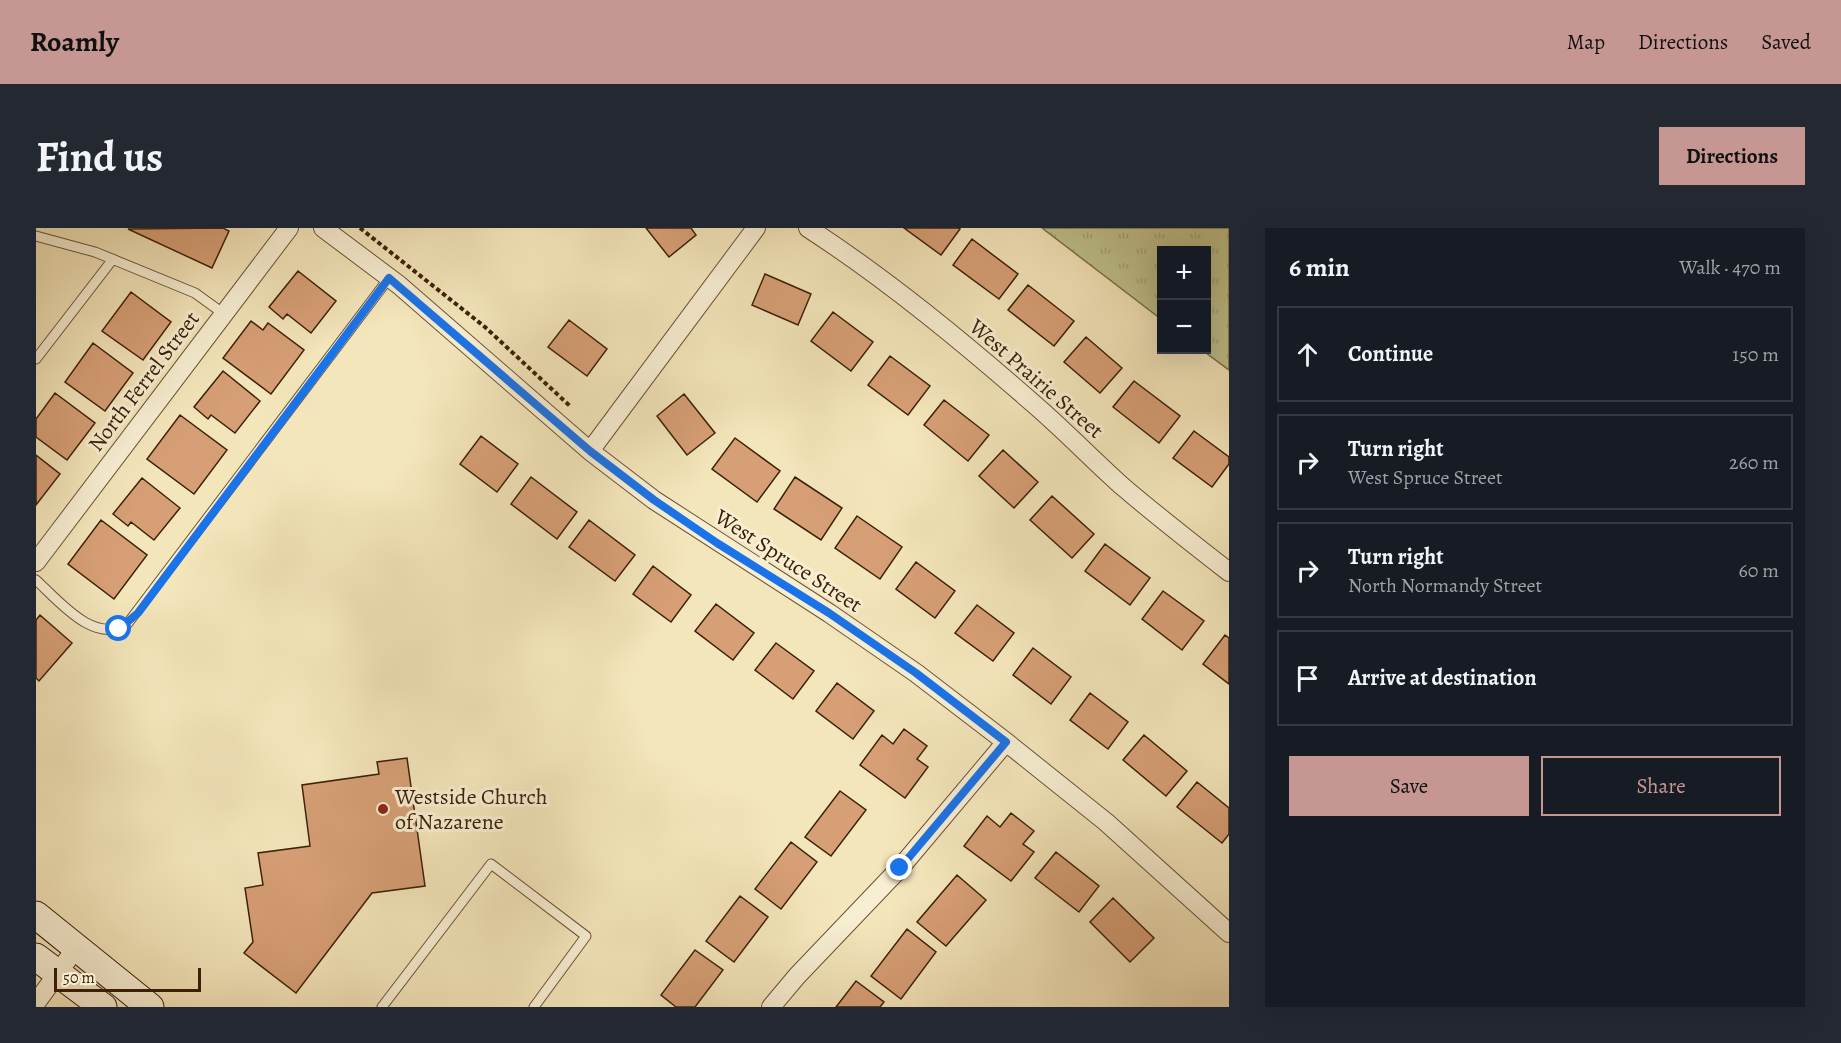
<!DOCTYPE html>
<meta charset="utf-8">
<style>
:root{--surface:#171b24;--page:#242831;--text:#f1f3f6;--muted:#9ea1a6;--line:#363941;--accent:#c59692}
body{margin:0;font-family:Alegreya,serif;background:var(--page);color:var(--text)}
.controls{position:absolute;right:18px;top:18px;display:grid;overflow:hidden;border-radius:0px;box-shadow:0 6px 24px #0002}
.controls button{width:54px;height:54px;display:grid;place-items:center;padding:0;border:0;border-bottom:2px solid var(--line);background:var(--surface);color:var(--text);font:30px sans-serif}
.scale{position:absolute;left:18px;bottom:15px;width:147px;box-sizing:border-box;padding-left:6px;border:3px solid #3d2007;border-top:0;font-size:16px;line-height:21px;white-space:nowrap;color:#3d2007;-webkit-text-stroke:4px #f8efd3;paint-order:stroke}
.stop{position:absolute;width:18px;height:18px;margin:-14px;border:4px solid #1a73e8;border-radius:50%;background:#fff}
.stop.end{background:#1a73e8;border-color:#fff;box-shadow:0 2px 6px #0008}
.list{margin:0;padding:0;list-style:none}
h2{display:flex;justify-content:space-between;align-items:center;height:78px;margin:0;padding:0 24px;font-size:26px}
h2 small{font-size:20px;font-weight:400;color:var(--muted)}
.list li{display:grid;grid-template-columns:39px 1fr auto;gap:18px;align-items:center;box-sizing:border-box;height:96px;margin:0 12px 12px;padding:0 12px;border:2px solid var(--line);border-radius:0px}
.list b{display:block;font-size:22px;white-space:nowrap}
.list p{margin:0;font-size:20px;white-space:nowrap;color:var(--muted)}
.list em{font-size:20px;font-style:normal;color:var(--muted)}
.actions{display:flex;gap:12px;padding:18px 24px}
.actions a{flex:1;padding:14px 0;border:2px solid var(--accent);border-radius:0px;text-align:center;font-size:21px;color:var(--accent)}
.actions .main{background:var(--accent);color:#111}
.icon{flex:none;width:33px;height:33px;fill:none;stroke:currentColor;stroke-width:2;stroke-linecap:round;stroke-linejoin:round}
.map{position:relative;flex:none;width:1193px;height:779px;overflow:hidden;border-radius:0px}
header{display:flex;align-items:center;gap:36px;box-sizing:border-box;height:84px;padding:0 30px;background:var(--accent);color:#111}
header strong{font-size:28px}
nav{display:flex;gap:33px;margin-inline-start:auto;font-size:21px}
.intro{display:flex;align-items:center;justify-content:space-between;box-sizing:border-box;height:144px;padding:0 36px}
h1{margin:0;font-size:42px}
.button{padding:15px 27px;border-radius:0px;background:var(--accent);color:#111;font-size:21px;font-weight:700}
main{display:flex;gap:36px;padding:0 36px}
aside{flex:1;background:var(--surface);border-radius:0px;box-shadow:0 6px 24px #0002}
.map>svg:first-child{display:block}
.grass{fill:url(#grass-tufts);stroke:#7e724a;stroke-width:1.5}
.building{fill:#d79f76;stroke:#3d2007;stroke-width:1.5}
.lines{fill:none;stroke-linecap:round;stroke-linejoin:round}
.lane-casing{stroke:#6b5234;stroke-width:11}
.street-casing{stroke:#6b5234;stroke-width:20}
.secondary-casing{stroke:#3d2007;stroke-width:29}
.path{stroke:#3d2007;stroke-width:4;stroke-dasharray:4.5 3;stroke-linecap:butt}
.lane{stroke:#f8efd3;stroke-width:9}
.street{stroke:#f8efd3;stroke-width:18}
.secondary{stroke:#f8efd3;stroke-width:27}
.route{stroke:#1a73e8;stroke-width:8}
.poi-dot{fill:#8f2418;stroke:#f8efd3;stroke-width:2}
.labels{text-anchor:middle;stroke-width:6;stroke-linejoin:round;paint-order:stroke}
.street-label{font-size:22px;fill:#3d2007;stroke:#f8efd3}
.poi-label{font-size:22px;fill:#3d2007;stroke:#f8efd3;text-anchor:start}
</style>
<header>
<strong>Roamly</strong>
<nav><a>Map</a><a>Directions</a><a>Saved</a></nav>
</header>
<div class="intro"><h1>Find us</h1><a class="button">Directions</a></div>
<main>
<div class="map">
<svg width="1193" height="779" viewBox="0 0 1193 779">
<defs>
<pattern id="grass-tufts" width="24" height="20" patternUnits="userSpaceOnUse" patternTransform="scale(1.5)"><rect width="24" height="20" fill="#c0c38d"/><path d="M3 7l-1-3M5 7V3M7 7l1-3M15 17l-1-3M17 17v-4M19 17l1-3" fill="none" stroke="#a6a778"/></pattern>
</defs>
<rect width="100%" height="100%" fill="#f4e6bb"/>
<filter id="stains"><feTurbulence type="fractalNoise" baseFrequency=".00333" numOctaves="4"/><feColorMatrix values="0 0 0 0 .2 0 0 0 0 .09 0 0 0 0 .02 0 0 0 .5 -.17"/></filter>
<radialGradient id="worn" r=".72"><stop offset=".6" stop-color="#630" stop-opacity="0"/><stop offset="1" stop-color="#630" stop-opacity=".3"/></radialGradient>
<!-- grass -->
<path class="grass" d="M 1006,0 L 1193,0 L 1193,142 L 1166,122 L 1170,122 L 1170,22 L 1126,22 L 1125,91 Z"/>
<!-- building -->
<path class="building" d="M 187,0 L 193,3 L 176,40 L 92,1 Z
M 610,0 L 655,0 L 660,7 L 633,29 Z
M 868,0 L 922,0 L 924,1 L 905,27 Z
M 936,11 L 982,46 L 963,71 L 917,37 Z
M 262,43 L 300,73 L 275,105 L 251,86 L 247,91 L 233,79 Z
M 729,46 L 775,66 L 762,97 L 716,77 Z
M 992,57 L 1038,93 L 1018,118 L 972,82 Z
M 95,64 L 135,94 L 107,132 L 66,103 Z
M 797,84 L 837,114 L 815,143 L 775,113 Z
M 533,92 L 571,121 L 551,148 L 512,119 Z
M 215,93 L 227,102 L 232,95 L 268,122 L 235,166 L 187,130 Z
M 1050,109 L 1086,140 L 1064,165 L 1028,134 Z
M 57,115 L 97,145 L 69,183 L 29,154 Z
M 854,128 L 894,158 L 872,187 L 832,157 Z
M 187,143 L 224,173 L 199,205 L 175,187 L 172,191 L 158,179 Z
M 1098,153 L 1144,188 L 1123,215 L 1077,179 Z
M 19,165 L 59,195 L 31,232 L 0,209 L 0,191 Z
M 648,166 L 679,205 L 651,227 L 621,188 Z
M 908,172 L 953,207 L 932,233 L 888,197 Z
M 144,187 L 191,222 L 158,266 L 111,231 Z
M 1158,203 L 1193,229 L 1193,236 L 1176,259 L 1137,230 Z
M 445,208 L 482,236 L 461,264 L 424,236 Z
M 699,210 L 744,243 L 721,274 L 676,241 Z
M 967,222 L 1002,254 L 978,280 L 943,248 Z
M 0,227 L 24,246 L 0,277 Z
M 495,249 L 541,284 L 521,311 L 475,276 Z
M 759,249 L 806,280 L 785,312 L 738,281 Z
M 106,250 L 144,280 L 118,312 L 95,294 L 92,298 L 77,286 Z
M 1016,268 L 1058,306 L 1036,330 L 994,292 Z
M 821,288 L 866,319 L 844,351 L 799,320 Z
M 65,292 L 111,327 L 78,371 L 32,336 Z
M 553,292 L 599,327 L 579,353 L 533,319 Z
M 1069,316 L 1114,350 L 1094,377 L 1049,343 Z
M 880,334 L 919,363 L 899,390 L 860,361 Z
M 617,338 L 655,367 L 635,394 L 597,366 Z
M 1127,363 L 1168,393 L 1146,422 L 1106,391 Z
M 680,376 L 718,405 L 697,432 L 659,403 Z
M 941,377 L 978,405 L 957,433 L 919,405 Z
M 4,387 L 36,415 L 3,453 L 0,450 L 0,392 Z
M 1189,407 L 1193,410 L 1193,456 L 1167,436 Z
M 740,415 L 778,443 L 757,471 L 719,442 Z
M 997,420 L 1035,449 L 1015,476 L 977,447 Z
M 801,455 L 838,483 L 817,511 L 780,483 Z
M 1054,465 L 1092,494 L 1072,521 L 1034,492 Z
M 868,501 L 891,518 L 881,531 L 892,539 L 869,570 L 824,537 L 846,507 L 857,516 Z
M 1108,507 L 1151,543 L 1130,568 L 1087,532 Z
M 371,530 L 389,658 L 336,665 L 260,765 L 208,725 L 217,714 L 209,660 L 227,657 L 222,625 L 274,618 L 266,557 L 343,546 L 341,534 Z
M 1161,554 L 1193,580 L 1193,606 L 1186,615 L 1141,579 Z
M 804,563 L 830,582 L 795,628 L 769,609 Z
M 975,585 L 998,603 L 987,616 L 998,624 L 975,653 L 928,618 L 951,588 L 964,599 Z
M 755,614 L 781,634 L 745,681 L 719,661 Z
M 1020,624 L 1063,658 L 1043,684 L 999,650 Z
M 921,647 L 950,672 L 910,718 L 881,694 Z
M 704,668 L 732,689 L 698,734 L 670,713 Z
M 1077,670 L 1118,710 L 1094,734 L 1054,694 Z
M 871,701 L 900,724 L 865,771 L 835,748 Z
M 659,722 L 687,742 L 659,779 L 640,779 L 625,767 Z
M 820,753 L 848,774 L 844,779 L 800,779 Z"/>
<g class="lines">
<defs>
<path id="lane" d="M 0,8 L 59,24 L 159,65 L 188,86
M 0,131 L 77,31
M 0,352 C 23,373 59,418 92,395 L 353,50
M 346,779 L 455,636 L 550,708 L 498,779"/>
<path id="street" d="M 287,0 L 363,57 L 554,223 L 618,272 L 793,385 L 880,445 L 970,514 L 1070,594 L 1193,705
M 772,0 C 852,52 927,114 999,177 C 1029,203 1057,232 1086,258 C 1121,288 1157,316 1193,344
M 554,223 L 720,0
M 0,334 L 253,0
M 0,775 L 40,720
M 735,779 L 761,748 L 864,640 L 970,514"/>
<path id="secondary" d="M 0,687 L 114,779
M 0,729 L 67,779"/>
</defs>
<!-- lane casing -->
<use href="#lane" class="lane-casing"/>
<!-- street casing -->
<use href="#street" class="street-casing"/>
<!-- secondary casing -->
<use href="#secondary" class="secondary-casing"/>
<!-- path -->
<path class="path" d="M 324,0 L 449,99 L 535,179"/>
<!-- lane -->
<use href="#lane" class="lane"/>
<!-- street -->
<use href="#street" class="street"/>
<!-- secondary -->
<use href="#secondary" class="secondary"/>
</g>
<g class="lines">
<!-- route -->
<path class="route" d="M 83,401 L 102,385 L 353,50 L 554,223 L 618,272 L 681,315 L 793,385 L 880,445 L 970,514 L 864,640"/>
</g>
<!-- markers -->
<circle class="poi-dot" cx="347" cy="581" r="6"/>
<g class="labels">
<!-- street labels -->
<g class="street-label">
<text transform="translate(1001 150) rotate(41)" y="8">West Prairie Street</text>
<text transform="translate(107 153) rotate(-53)" y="8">North Ferrel Street</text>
<text transform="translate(753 332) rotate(33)" y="8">West Spruce Street</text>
</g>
<!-- poi labels -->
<g class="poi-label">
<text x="359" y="576">Westside Church<tspan x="359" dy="25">of Nazarene</tspan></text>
</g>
</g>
<rect width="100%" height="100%" filter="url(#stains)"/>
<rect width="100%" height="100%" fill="url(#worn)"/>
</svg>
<div class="controls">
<button>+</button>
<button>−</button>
</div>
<div class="scale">50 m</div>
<div class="stop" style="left:83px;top:401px"></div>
<div class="stop end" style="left:864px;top:640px"></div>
</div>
<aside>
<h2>6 min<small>Walk · 470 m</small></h2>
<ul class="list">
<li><svg class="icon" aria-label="ahead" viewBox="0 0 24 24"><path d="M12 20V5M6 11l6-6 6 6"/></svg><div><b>Continue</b></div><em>150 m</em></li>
<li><svg class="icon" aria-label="right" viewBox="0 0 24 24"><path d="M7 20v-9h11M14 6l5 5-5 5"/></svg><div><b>Turn right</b><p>West Spruce Street</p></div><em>260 m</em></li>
<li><svg class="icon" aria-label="right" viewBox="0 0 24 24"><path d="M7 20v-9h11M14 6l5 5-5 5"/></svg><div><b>Turn right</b><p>North Normandy Street</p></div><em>60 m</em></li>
<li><svg class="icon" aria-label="arrive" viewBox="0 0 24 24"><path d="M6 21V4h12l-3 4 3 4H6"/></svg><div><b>Arrive at destination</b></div></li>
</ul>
<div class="actions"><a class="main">Save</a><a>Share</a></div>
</aside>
</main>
